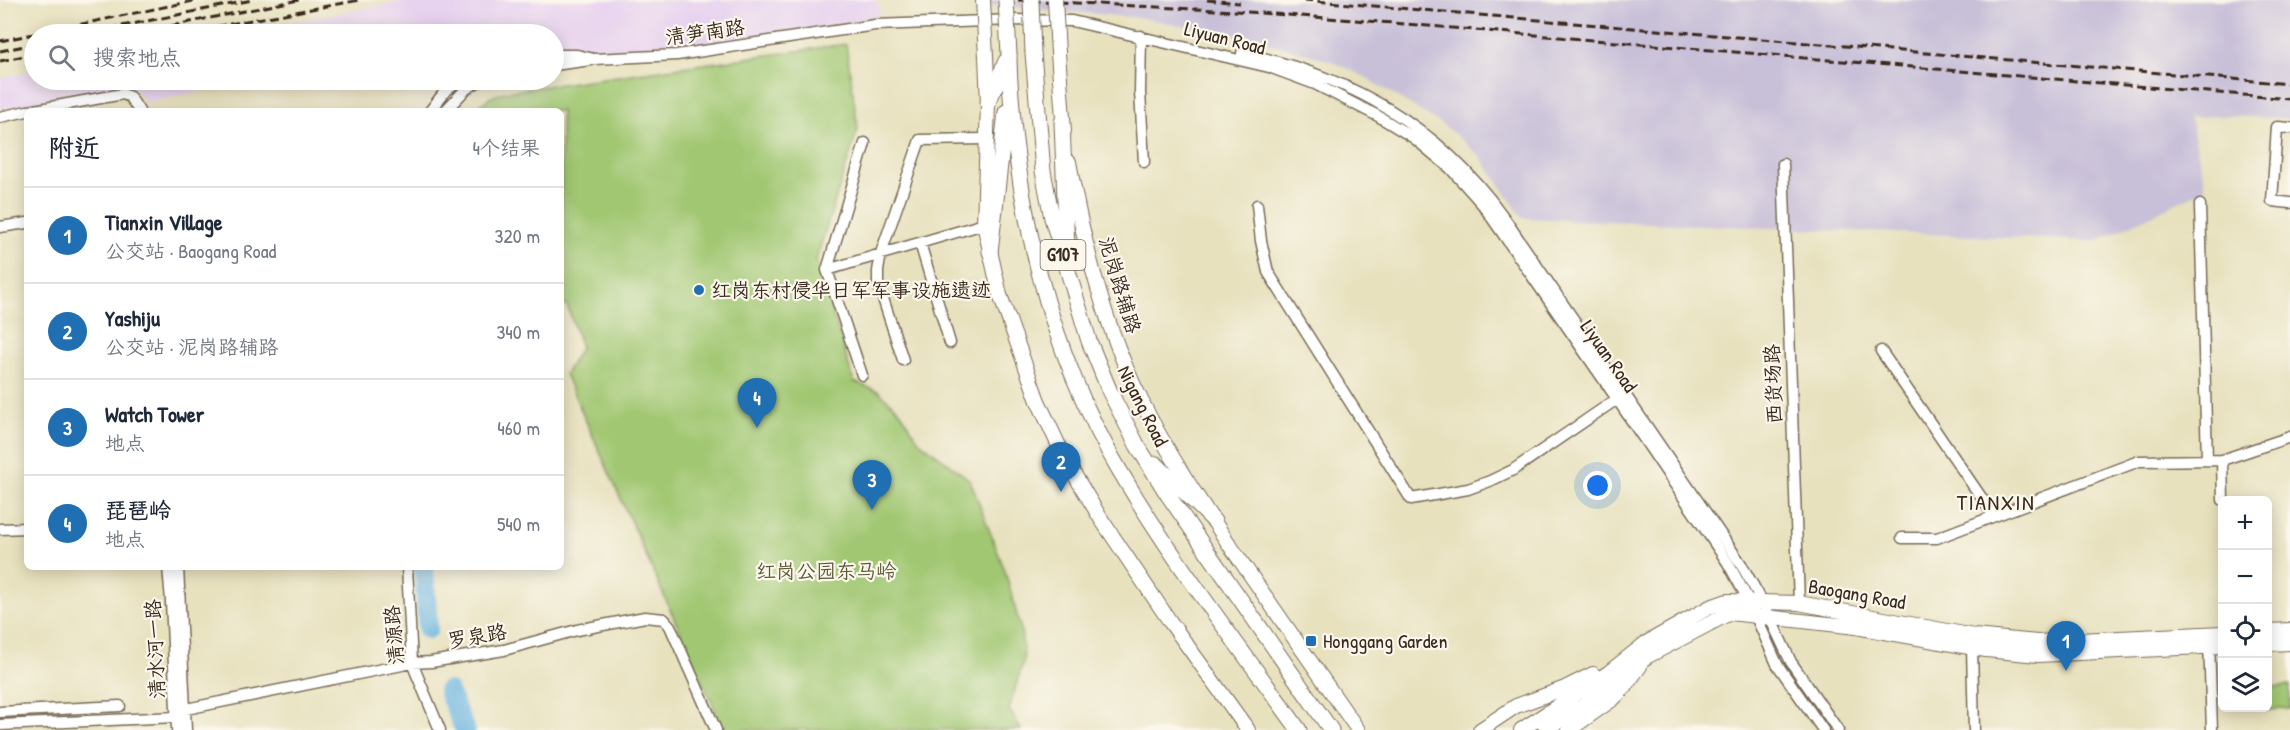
<!DOCTYPE html>
<html lang="zh">
<meta charset="utf-8">
<style>
:root{--surface:#fff;--page:#f2f2f3;--text:#1f2937;--muted:#747a83;--line:#e0e1e3;--accent:#1f6fb2}
body{margin:0;font-family:"Patrick Hand","LXGW WenKai TC",sans-serif;background:var(--page);color:var(--text)}
.controls{position:absolute;right:18px;bottom:18px;display:grid;overflow:hidden;border-radius:9px;box-shadow:0 3px 15px #0003}
.controls button{width:54px;height:54px;display:grid;place-items:center;padding:0;border:0;border-bottom:2px solid var(--line);background:var(--surface);color:var(--text);font:30px sans-serif}
.you{position:absolute;left:1598px;top:486px;width:21px;height:21px;margin:-15px;border:4px solid #fff;border-radius:50%;background:#1a73e8;box-shadow:0 0 0 9px #1a73e833}
.badge{display:grid;place-items:center;width:39px;height:39px;border-radius:50%;background:var(--accent);color:#fff;font-size:20px;font-weight:700}
.pin{position:absolute;translate:-50% -50px;filter:drop-shadow(0 2px 3px #0008)}
.pin::after{content:'';position:absolute;top:32px;width:21px;height:18px;background:inherit;clip-path:polygon(0 0,100% 0,50% 100%)}
.list{margin:0;padding:0;list-style:none}
h2{display:flex;justify-content:space-between;align-items:center;height:78px;margin:0;padding:0 24px;font-size:26px}
h2 small{font-size:20px;font-weight:400;color:var(--muted)}
.list li{display:grid;grid-template-columns:39px 1fr auto;gap:18px;align-items:center;box-sizing:border-box;height:96px;padding:0 24px;border-top:2px solid var(--line)}
.list b{display:block;font-size:22px;white-space:nowrap}
.list p{margin:0;font-size:20px;white-space:nowrap;color:var(--muted)}
.list em{font-size:20px;font-style:normal;color:var(--muted)}
.icon{flex:none;width:33px;height:33px;fill:none;stroke:currentColor;stroke-width:2;stroke-linecap:round;stroke-linejoin:round}
.map{position:relative;flex:none;width:2290px;height:730px;overflow:hidden}
.search{position:absolute;background:var(--surface);box-shadow:0 3px 15px #0003;left:24px;top:24px;width:540px;height:66px;display:flex;align-items:center;gap:15px;box-sizing:border-box;padding:0 21px;border-radius:33px;color:var(--muted);font-size:22px}
.panel{position:absolute;background:var(--surface);box-shadow:0 3px 15px #0003;left:24px;top:108px;width:540px;height:462px;border-radius:9px}
.map>svg:first-child{display:block}
.built{fill:#e7d2ef}
.industrial{fill:#c8bfd8}
.park{fill:#a1c772;stroke:#6e7848;stroke-width:1.5}
.lines{fill:none;stroke-linecap:round;stroke-linejoin:round}
.river{stroke:#66b2df;stroke-width:20}
.minor-casing{stroke:#776a56;stroke-width:13}
.major-casing{stroke:#776a56;stroke-width:16}
.highway-casing{stroke:#776a56;stroke-width:17}
.minor{stroke:#fff;stroke-width:10}
.major{stroke:#fff;stroke-width:14}
.highway{stroke:#fff;stroke-width:15}
.rail{stroke:#3b2a1e;stroke-width:3;stroke-dasharray:9 4.5;stroke-linecap:butt}
.major-bridge-casing{stroke:#776a56;stroke-width:16;stroke-linecap:butt}
.highway-bridge-casing{stroke:#776a56;stroke-width:17;stroke-linecap:butt}
.major-bridge{stroke:#fff;stroke-width:14}
.highway-bridge{stroke:#fff;stroke-width:15}
.poi-dot{fill:#1f6fb2;stroke:#fbf7ec;stroke-width:2}
.labels{text-anchor:middle;stroke-width:4.5;stroke-linejoin:round;paint-order:stroke}
.shield{fill:#fbf7ec;stroke:#75685c;stroke-width:1.5}
.shield-label{font-size:18px;font-weight:bold;fill:#3b2a1e}
.street-label{font-size:20px;fill:#3b2a1e;stroke:#fbf7ec}
.poi-label{font-size:20px;fill:#3b2a1e;stroke:#fbf7ec;text-anchor:start}
.park-label{font-size:20px;fill:#5a5937;stroke:#fbf7ec}
.quarter-label{font-size:22px;letter-spacing:1.5px;fill:#3b2a1e;stroke:#fbf7ec}
</style>
<div class="map">
<svg width="2290" height="730" viewBox="0 0 2290 730">
<rect width="100%" height="100%" fill="#fbf7ec"/>
<filter id="ink" filterUnits="userSpaceOnUse"><feTurbulence type="fractalNoise" baseFrequency=".0167" numOctaves="2"/><feDisplacementMap in="SourceGraphic" scale="12" xChannelSelector="R" yChannelSelector="G"/><feConvolveMatrix kernelMatrix="1 2 1 2 8 2 1 2 1" color-interpolation-filters="sRGB"/></filter>
<filter id="wash" filterUnits="userSpaceOnUse"><feTurbulence type="fractalNoise" baseFrequency=".008" numOctaves="4" result="noise"/><feDisplacementMap in="SourceGraphic" scale="24" xChannelSelector="R" yChannelSelector="G"/><feGaussianBlur stdDeviation="1.35" result="paint"/><feColorMatrix in="noise" values="0 0 0 0 0 0 0 0 0 0 0 0 0 0 0 0 0 1.4 0 .05"/><feComposite in="paint" operator="in"/></filter>
<g filter="url(#wash)">
<rect width="100%" height="100%" fill="#e7e1be"/>
<!-- built -->
<path class="built" d="M 420,0 L 877,0 L 880,17 L 681,49 L 585,51 L 554,49 L 554,34 L 224,34 L 394,3 Z
M 34,71 L 34,80 L 257,80 L 145,102 L 138,91 L 121,87 L 105,88 L 0,110 L 0,78 Z"/>
<!-- industrial -->
<path class="industrial" d="M 932,0 L 2290,0 L 2290,119 L 2231,116 L 2190,117 L 2206,189 L 2097,241 L 1523,218 L 1480,156 L 1446,127 L 1367,78 L 1331,61 L 1251,38 L 1142,18 Z"/>
<!-- park -->
<path class="park" d="M 846,44 L 858,129 L 816,260 L 854,382 L 878,391 L 900,411 L 919,441 L 970,480 L 1005,571 L 1021,630 L 1024,659 L 1009,709 L 1021,730 L 724,730 L 565,374 L 581,347 L 567,305 L 561,305 L 561,111 L 473,111 L 489,98 L 504,92 Z
M 2290,686 L 2290,709 L 2258,710 L 2257,708 L 2268,708 L 2268,687 Z"/>
<g class="lines">
<!-- river -->
<path class="river" d="M 424,567 L 428,629
M 448,691 L 465,730"/>
</g>
</g>
<g filter="url(#ink)">
<g class="lines">
<defs>
<path id="minor" d="M 1141,36 L 1140,92 L 1144,162
M 1242,53 C 1350,76 1437,125 1502,215 L 1741,564 L 1763,603 L 1791,662 L 1838,730
M 554,55 L 577,55 L 594,59 L 677,55 L 875,25 L 1014,20 L 1072,21 L 1269,67 L 1315,84 L 1378,116 L 1414,138 L 1450,168 L 1483,205 L 1617,399 L 1728,563 L 1750,603 L 1777,664 L 1823,730
M 554,65 L 591,60
M 29,111 L 123,94 L 130,97 L 139,111
M 430,111 L 446,90 L 459,80
M 445,111 L 466,89 L 481,80
M 0,117 L 27,111
M 2290,128 L 2277,127 L 2272,201 L 2290,203
M 1783,164 L 1799,603
M 1257,205 L 1261,241 L 1268,272 L 1411,499 L 1468,489 L 1490,481 L 1513,470 L 1617,399
M 2200,205 L 2207,460
M 0,227 L 27,223
M 920,243 L 950,343
M 827,270 L 984,224
M 1881,351 L 1994,516
M 903,360 L 878,283 L 878,271 L 881,253 L 920,140 L 986,139
M 862,375 L 827,270 L 865,143
M 2222,460 L 2223,500
M 0,529 L 27,528
M 1902,538 L 1937,538 L 2139,461 L 2222,460 L 2290,437
M 168,567 L 171,601 L 177,730
M 178,567 L 186,730
M 407,567 L 412,663 L 440,730
M 2209,641 L 2212,730
M 1972,648 L 1974,730
M 0,712 L 120,706
M 0,725 L 176,717 L 186,709 L 412,663 L 431,662 L 504,650 L 577,630 L 645,617 L 664,619 L 670,626 L 716,730"/>
<path id="major" d="M 1058,53 L 1064,131
M 986,57 L 988,103 L 984,224 L 1000,295 L 1038,401 L 1065,459 L 1101,519 L 1171,623 L 1248,730
M 1069,162 C 1083,242 1105,328 1141,400 C 1166,451 1199,500 1231,547 C 1273,608 1315,669 1358,730
M 2268,631 L 2290,630
M 2268,644 L 2290,643
M 1480,730 L 1516,706 L 1565,688 L 1593,674
M 1521,730 L 1608,673 L 1646,643 L 1710,607 L 1727,601 L 1799,603 L 1974,636 L 2037,642 L 2222,633
M 1545,730 L 1585,705 L 1624,672 L 1648,656 L 1730,613 L 1856,627 L 1986,650 L 2038,655 L 2222,646
M 1569,730 L 1613,699 L 1623,689 L 1640,666"/>
<path id="highway" d="M 1033,53 L 1043,171 L 1052,218 L 1089,341 L 1110,392 L 1137,445 L 1168,495 L 1331,730
M 1009,55 C 1009,81 1012,106 1014,132 C 1026,244 1055,353 1109,452 C 1164,550 1234,639 1299,730
M 988,103 L 1006,61
M 1062,122 L 1067,250
M 990,252 L 1006,112
M 1156,464 L 1214,521"/>
</defs>
<!-- minor casing -->
<use href="#minor" class="minor-casing"/>
<!-- major casing -->
<use href="#major" class="major-casing"/>
<!-- highway casing -->
<use href="#highway" class="highway-casing"/>
<!-- minor -->
<use href="#minor" class="minor"/>
<!-- major -->
<use href="#major" class="major"/>
<!-- highway -->
<use href="#highway" class="highway"/>
<!-- rail -->
<path class="rail" d="M 1018,0 L 1235,11 L 1393,23 L 2290,99
M 1207,0 L 1240,3
M 1304,0 L 2290,84
M 82,34 L 252,0
M 131,34 L 299,0
M 176,34 L 360,0
M 0,41 L 198,0
M 0,51 L 34,44
M 0,61 L 34,54"/>
<defs>
<path id="major-bridge" d="M 983,0 L 986,57
M 1055,0 L 1058,53"/>
<path id="highway-bridge" d="M 1006,0 L 1009,55
M 1031,0 L 1033,53"/>
</defs>
<!-- major-bridge casing -->
<use href="#major-bridge" class="major-bridge-casing"/>
<!-- highway-bridge casing -->
<use href="#highway-bridge" class="highway-bridge-casing"/>
<!-- major-bridge -->
<use href="#major-bridge" class="major-bridge"/>
<!-- highway-bridge -->
<use href="#highway-bridge" class="highway-bridge"/>
</g>
</g>
<!-- markers -->
<g class="poi-dot">
<circle cx="699" cy="290" r="6"/>
<rect x="1305" y="635" width="12" height="12" rx="3"/>
</g>
<g class="labels">
<!-- shield labels -->
<rect class="shield" x="1040.5" y="240" width="45" height="30" rx="4.5"/>
<g class="shield-label">
<text x="1063" y="261">G107</text>
</g>
<!-- street labels -->
<g class="street-label">
<text transform="translate(705 32) rotate(-8)" y="7">清笋南路</text>
<text transform="translate(1225 38) rotate(14)" y="7">Liyuan Road</text>
<text transform="translate(1120 285) rotate(73)" y="7">泥岗路辅路</text>
<text transform="translate(1609 356) rotate(55)" y="7">Liyuan Road</text>
<text transform="translate(1773 384) rotate(-92)" y="7">西货场路</text>
<text transform="translate(1143 406) rotate(63)" y="7">Nigang Road</text>
<text transform="translate(1857 594) rotate(10)" y="7">Baogang Road</text>
<text transform="translate(394 635) rotate(-95)" y="7">清源路</text>
<text transform="translate(477 636) rotate(-10)" y="7">罗泉路</text>
<text transform="translate(155 649) rotate(-93)" y="7">清水河一路</text>
</g>
<!-- poi labels -->
<g class="poi-label">
<text x="711" y="297">红岗东村侵华日军军事设施遗迹</text>
<text x="1323" y="648">Honggang Garden</text>
</g>
<!-- park labels -->
<g class="park-label">
<text x="826" y="578">红岗公园东马岭</text>
</g>
<!-- quarter labels -->
<g class="quarter-label">
<text x="1996" y="510">TIANXIN</text>
</g>
</g>
</svg>
<div class="controls">
<button>+</button>
<button>−</button>
<button><svg class="icon" aria-label="locate" viewBox="0 0 24 24"><circle cx="12" cy="12" r="6"/><path d="M12 2v4M12 18v4M2 12h4M18 12h4"/></svg></button>
<button><svg class="icon" aria-label="layers" viewBox="0 0 24 24"><path d="M12 4l9 5-9 5-9-5zM3 14l9 5 9-5"/></svg></button>
</div>
<div class="you"></div>
<div class="pin badge" style="left:2066px;top:671px">1</div>
<div class="pin badge" style="left:1061px;top:492px">2</div>
<div class="pin badge" style="left:872px;top:510px">3</div>
<div class="pin badge" style="left:757px;top:428px">4</div>
<div class="search"><svg class="icon" aria-label="search" viewBox="0 0 24 24"><circle cx="10" cy="10" r="6"/><path d="M15 15l6 6"/></svg>搜索地点</div>
<section class="panel">
<h2>附近<small>4个结果</small></h2>
<ul class="list">
<li><span class="badge">1</span><div><b>Tianxin Village</b><p>公交站 · Baogang Road</p></div><em>320 m</em></li>
<li><span class="badge">2</span><div><b>Yashiju</b><p>公交站 · 泥岗路辅路</p></div><em>340 m</em></li>
<li><span class="badge">3</span><div><b>Watch Tower</b><p>地点</p></div><em>460 m</em></li>
<li><span class="badge">4</span><div><b>琵琶岭</b><p>地点</p></div><em>540 m</em></li>
</ul>
</section>
</div>
